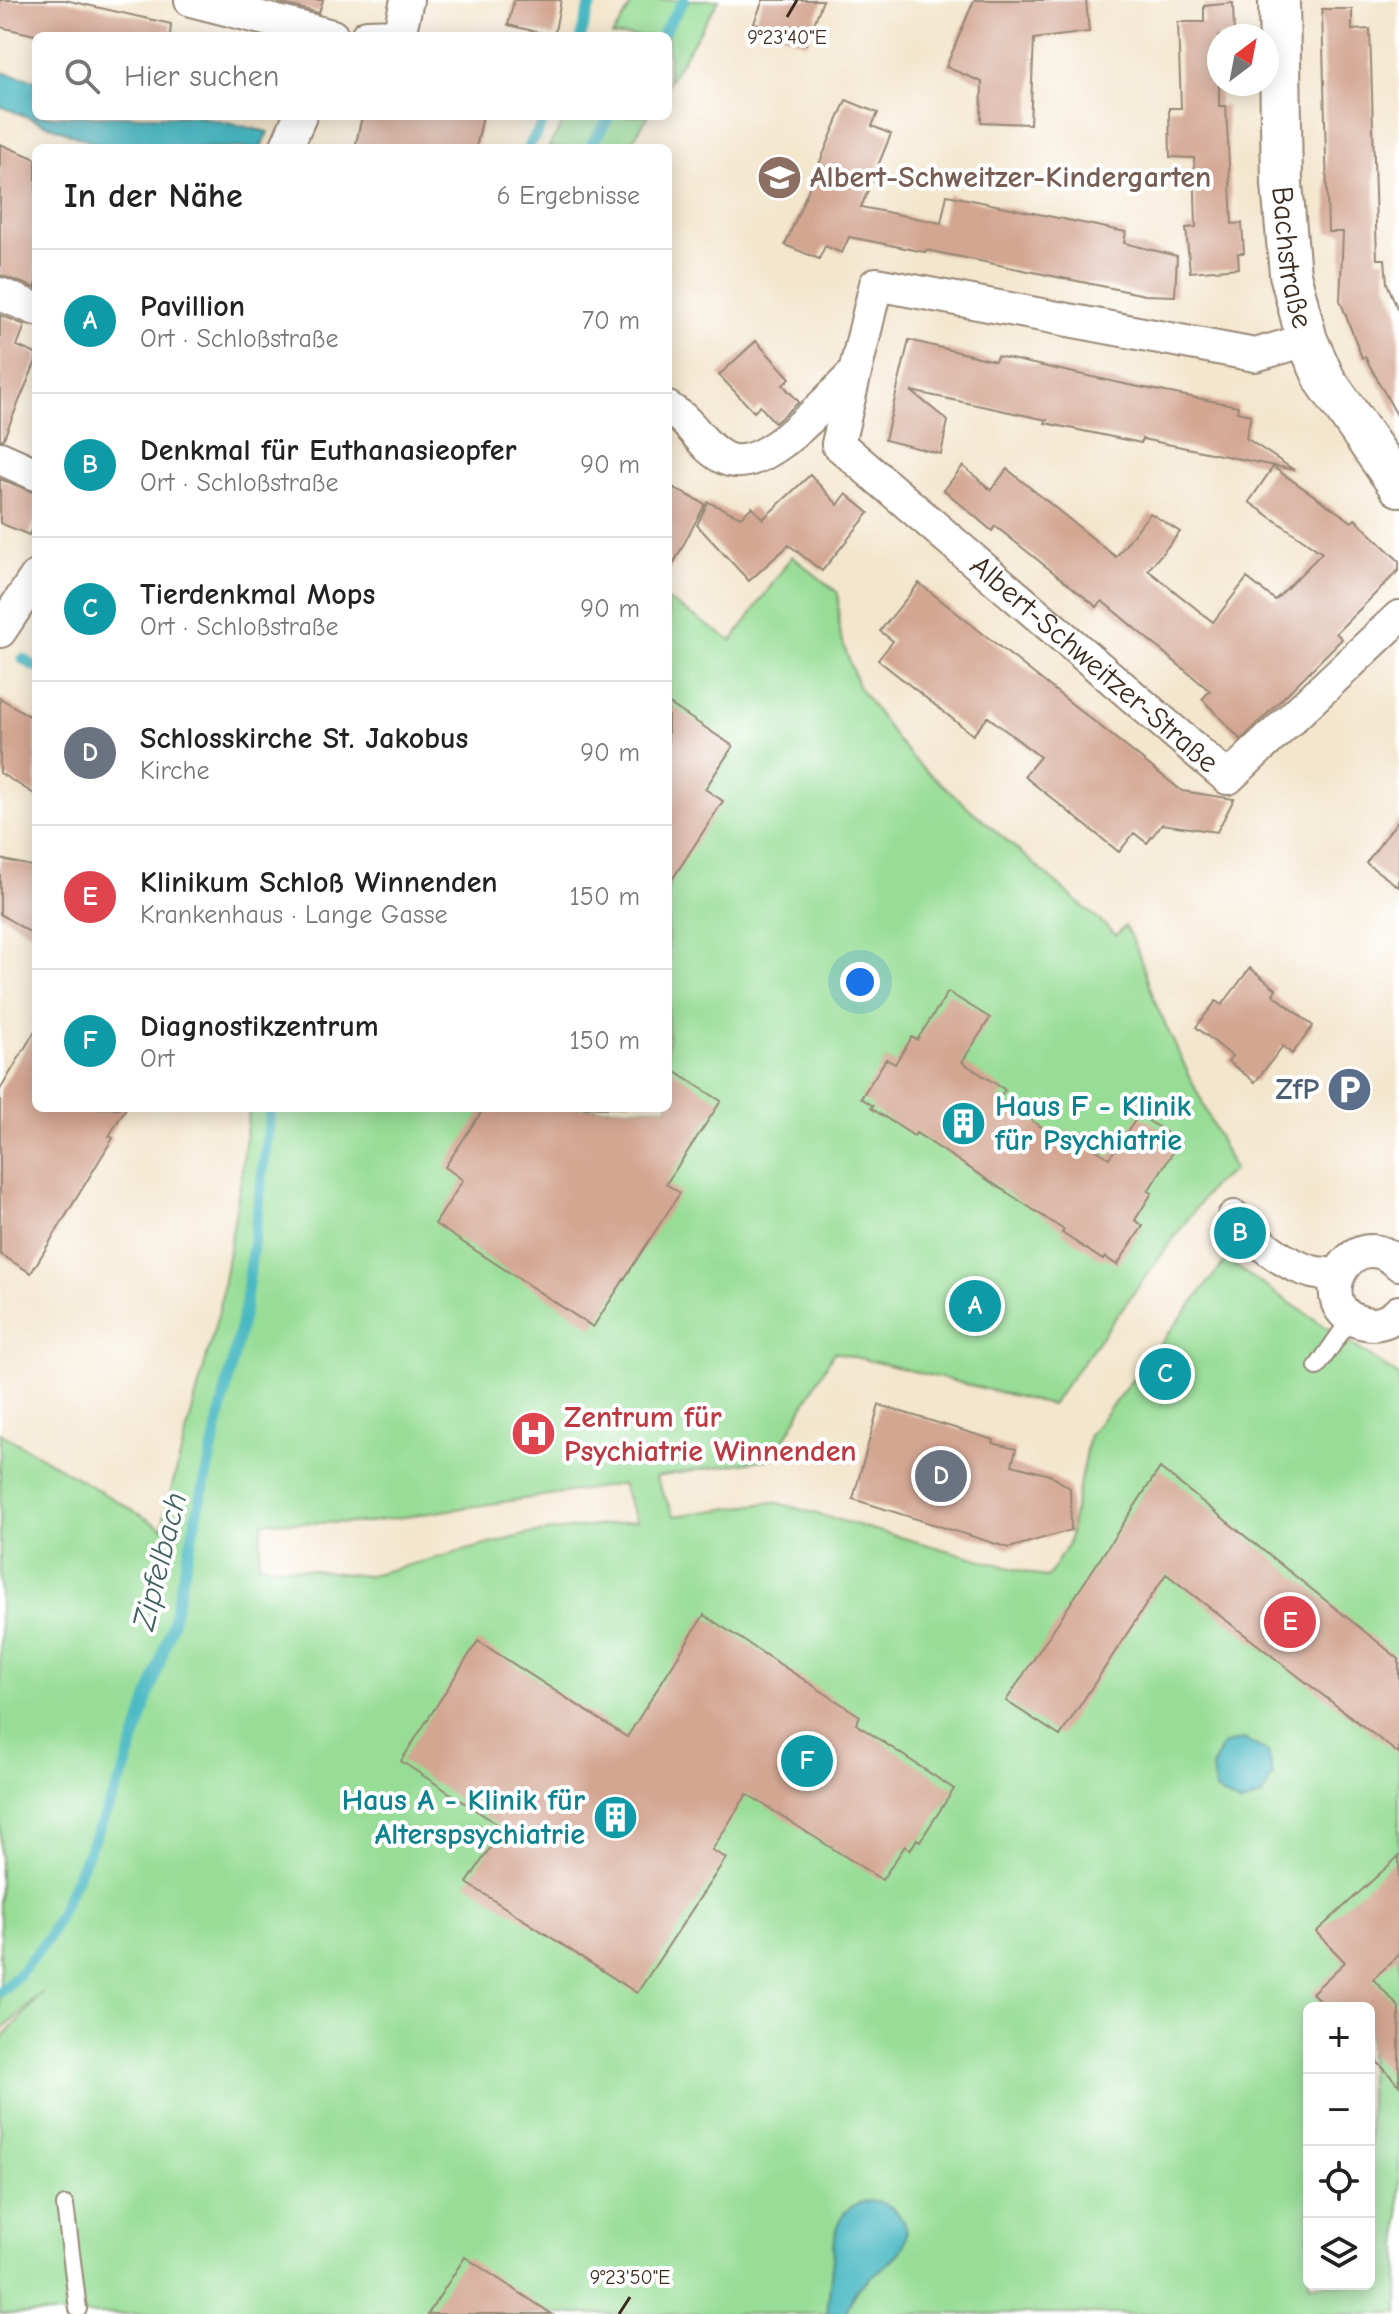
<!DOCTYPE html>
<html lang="de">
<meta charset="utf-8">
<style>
:root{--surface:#fff;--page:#f2f2f2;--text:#222;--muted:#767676;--line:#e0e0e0;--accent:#c8321e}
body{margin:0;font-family:"Comic Neue",sans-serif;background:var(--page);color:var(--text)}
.controls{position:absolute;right:24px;bottom:24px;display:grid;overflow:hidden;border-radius:12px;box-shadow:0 4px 20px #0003}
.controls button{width:72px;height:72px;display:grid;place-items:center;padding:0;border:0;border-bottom:2px solid var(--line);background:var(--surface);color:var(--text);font:40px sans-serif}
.compass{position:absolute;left:1207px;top:24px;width:72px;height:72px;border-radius:50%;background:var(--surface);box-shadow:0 4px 20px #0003;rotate:32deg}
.you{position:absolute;left:860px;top:982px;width:28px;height:28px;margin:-20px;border:6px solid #fff;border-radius:50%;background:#1a73e8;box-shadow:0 0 0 12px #1a73e833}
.badge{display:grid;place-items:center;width:52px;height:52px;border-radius:50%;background:var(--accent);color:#fff;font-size:26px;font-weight:700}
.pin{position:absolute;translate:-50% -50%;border:4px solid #fff;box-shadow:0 2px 8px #0006}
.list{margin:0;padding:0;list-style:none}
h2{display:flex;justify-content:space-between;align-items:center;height:104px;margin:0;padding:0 32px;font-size:34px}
h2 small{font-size:26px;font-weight:400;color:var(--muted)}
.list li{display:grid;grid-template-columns:52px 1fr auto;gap:24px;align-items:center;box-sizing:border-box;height:144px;padding:0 32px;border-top:2px solid var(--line)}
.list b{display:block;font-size:30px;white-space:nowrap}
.list p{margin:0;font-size:26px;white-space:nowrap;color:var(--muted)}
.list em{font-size:26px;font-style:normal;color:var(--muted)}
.icon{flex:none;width:44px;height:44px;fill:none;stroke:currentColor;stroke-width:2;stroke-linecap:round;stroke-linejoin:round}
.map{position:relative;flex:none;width:1399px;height:2314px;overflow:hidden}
.search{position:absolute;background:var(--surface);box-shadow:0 4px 20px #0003;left:32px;top:32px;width:640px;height:88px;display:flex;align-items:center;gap:20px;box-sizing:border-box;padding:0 28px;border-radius:12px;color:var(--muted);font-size:30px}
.panel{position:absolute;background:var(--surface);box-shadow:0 4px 20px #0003;left:32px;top:144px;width:640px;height:968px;border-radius:12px}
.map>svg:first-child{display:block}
.green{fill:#97dd96;stroke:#69845a;stroke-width:2;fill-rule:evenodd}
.water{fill:#49b8c2;stroke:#427170;stroke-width:2}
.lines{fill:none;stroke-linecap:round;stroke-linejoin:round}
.stream{stroke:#49b8c2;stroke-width:11}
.building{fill:#d3a692}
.service-casing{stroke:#978876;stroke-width:20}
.minor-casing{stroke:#978876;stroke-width:36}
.tertiary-casing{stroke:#978876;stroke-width:44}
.service{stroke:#fff;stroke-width:16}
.minor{stroke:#fff;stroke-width:32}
.tertiary{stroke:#fff;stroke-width:40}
.ticks{fill:none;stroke:#3b2a1e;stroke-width:3}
.labels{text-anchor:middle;stroke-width:8;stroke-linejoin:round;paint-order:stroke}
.education-label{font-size:30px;font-weight:bold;fill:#785e54;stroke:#fff;text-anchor:start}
.street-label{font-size:30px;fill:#3b2a1e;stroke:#fff}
.service-label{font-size:30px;font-weight:bold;fill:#4e5e75;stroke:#fff;text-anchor:end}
.culture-label{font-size:30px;font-weight:bold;fill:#0d838f;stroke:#fff;text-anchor:start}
.health-label{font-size:30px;font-weight:bold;fill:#be3a42;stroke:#fff;text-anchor:start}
.water-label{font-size:32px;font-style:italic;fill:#416360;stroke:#fff}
.ticks-label{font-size:20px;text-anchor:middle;fill:#3b2a1e;stroke:#fff;stroke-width:8;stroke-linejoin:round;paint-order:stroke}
</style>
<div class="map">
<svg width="1399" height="2314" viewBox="0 0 1399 2314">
<rect width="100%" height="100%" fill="#fff"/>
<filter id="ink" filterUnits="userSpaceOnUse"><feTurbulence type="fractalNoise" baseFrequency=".0125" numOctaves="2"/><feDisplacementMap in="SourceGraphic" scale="16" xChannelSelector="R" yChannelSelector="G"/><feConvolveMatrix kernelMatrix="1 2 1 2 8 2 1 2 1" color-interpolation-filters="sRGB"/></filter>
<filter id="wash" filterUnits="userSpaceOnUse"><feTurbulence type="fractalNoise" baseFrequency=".006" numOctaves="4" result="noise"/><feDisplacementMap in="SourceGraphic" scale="32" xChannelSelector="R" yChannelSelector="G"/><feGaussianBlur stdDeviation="1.8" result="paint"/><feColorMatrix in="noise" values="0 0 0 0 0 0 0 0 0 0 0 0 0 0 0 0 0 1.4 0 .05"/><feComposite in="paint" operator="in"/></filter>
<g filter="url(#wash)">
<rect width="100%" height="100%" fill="#f3e6cd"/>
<!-- green -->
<path class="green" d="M 635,0 L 719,0 L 668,83 L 668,36 L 612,36 Z
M 567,116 L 648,116 L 628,148 L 548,148 Z
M 792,556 L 838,593 L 839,631 L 858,686 L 897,740 L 918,764 L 1116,935 L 1125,926 L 1136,947 L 1157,1007 L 1234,1170 L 1213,1185 L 1051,1405 L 834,1352 L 774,1458 L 655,1477 L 674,1516 L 774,1502 L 1047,1578 L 1068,1544 L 1089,1435 L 1226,1260 L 1399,1376 L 1399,2314 L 0,2314 L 0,2041 L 43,1992 L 0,2032 L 0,1433 L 163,1528 L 165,1513 L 219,1311 L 241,1179 L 249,1108 L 668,1108 L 668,600 L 732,641 ZM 622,1484 L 637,1521 L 529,1534 L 366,1576 L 258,1564 L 263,1522 L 364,1523 ZM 1309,2008 L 1369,2008 L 1369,2284 L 1309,2284 Z"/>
<!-- water -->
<path class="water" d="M 0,72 L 36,80 L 36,116 L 196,116 L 268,132 L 261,148 L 106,148 L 0,106 Z
M 1244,1739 L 1268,1752 L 1273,1775 L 1262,1796 L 1240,1805 L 1215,1790 L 1212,1768 L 1223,1745 Z
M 870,2200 C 883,2202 894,2206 901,2218 C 921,2254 873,2269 856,2291 C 851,2297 849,2307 845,2314 L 827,2314 L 836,2229 C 842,2211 851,2204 870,2200 Z"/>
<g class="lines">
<!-- stream -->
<path class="stream" d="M 581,36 L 588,11 L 594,0
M 661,36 L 684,0
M 528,148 L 547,116
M 589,148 L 610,116
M 23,659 L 36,667
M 0,1992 L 19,1974 L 49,1937 L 123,1775 L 171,1628 L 245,1307 L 271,1108"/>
</g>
<g id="blocks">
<!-- building -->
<path class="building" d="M 0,0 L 65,0 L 171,24 L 170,36 L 39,36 L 0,27 Z
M 279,0 L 323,0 L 319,13 L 279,3 Z
M 514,0 L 561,0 L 554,36 L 508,25 Z
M 763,0 L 823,0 L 806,44 L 754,23 Z
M 974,0 L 1086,0 L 1089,32 L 1034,39 L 1030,124 L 981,122 L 982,82 L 946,67 Z
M 1233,3 L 1234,36 L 1219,36 L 1219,106 L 1226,106 L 1232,224 L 1242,223 L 1244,253 L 1238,253 L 1239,268 L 1190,272 L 1186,228 L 1196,227 L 1194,158 L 1170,157 L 1169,108 L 1181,108 L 1178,22 L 1204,22 L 1204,6 Z
M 1322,9 L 1352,9 L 1352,30 L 1370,29 L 1377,259 L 1385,259 L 1387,283 L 1399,313 L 1399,419 L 1365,357 L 1362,358 L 1340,300 L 1343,232 L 1328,232 Z
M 846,100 L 878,113 L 872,126 L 891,134 L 861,207 L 941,223 L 947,195 L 1126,232 L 1124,243 L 1177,256 L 1175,296 L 1145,295 L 926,250 L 925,252 L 849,237 L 842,253 L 825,246 L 819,259 L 785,245 Z
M 362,116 L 483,116 L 476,148 L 355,148 Z
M 0,144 L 36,159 L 36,288 L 0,275 Z
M 0,315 L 25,325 L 17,346 L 36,354 L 36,361 L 3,440 L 0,439 Z
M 909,340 L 995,361 L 997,356 L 1129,385 L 1238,406 L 1237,412 L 1251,415 L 1246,438 L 1294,470 L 1142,439 L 1141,443 L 1045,423 L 1047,420 L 911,391 L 948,421 L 941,454 L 885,440 Z
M 756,341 L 790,378 L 783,385 L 799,402 L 775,423 L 760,406 L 754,412 L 719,375 Z
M 963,466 L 991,490 L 1007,469 L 1116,557 L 1150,513 L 1180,532 L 1148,570 L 1213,622 L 1247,578 L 1275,600 L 1322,553 L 1249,502 L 1273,467 L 1352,522 L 1355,519 L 1399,561 L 1399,570 L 1336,633 L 1342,639 L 1241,740 L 1202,699 L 1210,691 L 1102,601 L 1097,607 L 995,526 L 992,531 L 944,490 Z
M 810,475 L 838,505 L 846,494 L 869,513 L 822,571 L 789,545 L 749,581 L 697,525 L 708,502 L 741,517 L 752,507 L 763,519 Z
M 0,479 L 36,493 L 36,519 L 29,535 L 0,523 Z
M 668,485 L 705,504 L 668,574 Z
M 919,583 L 1182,791 L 1234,799 L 1217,832 L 1162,824 L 1147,843 L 1134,833 L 1119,852 L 1024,776 L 1040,757 L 988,717 L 973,735 L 878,660 L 893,641 L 880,631 Z
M 0,698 L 36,720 L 36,795 L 0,773 Z
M 668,703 L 733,746 L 705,789 L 723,801 L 668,886 Z
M 1399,819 L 1399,887 L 1366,863 Z
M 0,859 L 36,867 L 36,936 L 0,914 Z
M 1250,968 L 1276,989 L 1273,994 L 1313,1026 L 1292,1054 L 1283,1046 L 1255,1082 L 1228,1061 L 1232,1056 L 1196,1027 L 1216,1001 L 1222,1005 Z
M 948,992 L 990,1018 L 962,1062 L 1005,1090 L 998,1099 L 1062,1140 L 1067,1131 L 1109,1158 L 1139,1115 L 1180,1141 L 1148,1191 L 1152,1193 L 1135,1220 L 1143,1226 L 1117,1265 L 1105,1257 L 1103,1260 L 1062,1233 L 1064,1230 L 916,1133 L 914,1136 L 871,1108 L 873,1106 L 861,1098 L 886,1059 L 895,1064 L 912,1037 L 917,1040 Z
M 36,1029 L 36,1108 L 126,1108 L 109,1136 L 113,1138 L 31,1273 L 0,1254 L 0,1090 Z
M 668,1067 L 721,1101 L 666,1184 L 680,1193 L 593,1327 L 435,1224 L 463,1180 L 445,1167 L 484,1108 L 668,1108 Z
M 974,1280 L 1000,1297 L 977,1333 L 951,1316 Z
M 879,1405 L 994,1440 L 993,1443 L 1016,1449 L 1012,1465 L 1050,1475 L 1070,1488 L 1071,1530 L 1009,1548 L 853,1499 Z
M 1160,1468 L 1399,1659 L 1399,1754 L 1166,1574 L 1060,1736 L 1006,1701 Z
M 704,1615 L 860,1716 L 856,1724 L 954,1789 L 920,1841 L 917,1839 L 910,1850 L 905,1846 L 882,1880 L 747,1794 L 712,1850 L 726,1858 L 637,1993 L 467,1883 L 503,1828 L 401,1761 L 478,1641 L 627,1737 Z
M 1399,1856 L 1399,1955 L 1373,1979 L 1399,2007 L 1399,2085 L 1369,2053 L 1369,2008 L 1327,2008 L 1312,1993 L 1345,1962 L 1316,1932 Z
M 465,2257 L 552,2314 L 428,2314 Z"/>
</g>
</g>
<g filter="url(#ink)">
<use href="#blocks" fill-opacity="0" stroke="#978876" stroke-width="2"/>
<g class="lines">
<defs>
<path id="service" d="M 1317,1367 L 1351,1318
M 65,2205 L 78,2309"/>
<g id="minor">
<path d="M 191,0 L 332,36"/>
<path d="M 367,36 L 399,35 L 407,0"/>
<path d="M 286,148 L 300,116"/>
<path d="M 0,294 L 36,309"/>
<path id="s1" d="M 1307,340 L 1255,355 L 876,284 L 838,444 L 1228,778 L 1399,617"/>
<path d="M 668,408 C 673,412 679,415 683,419 C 697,432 706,449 724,458 C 763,478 828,398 854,374"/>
<path d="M 0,458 L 36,474"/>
<path d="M 0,631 L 36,577"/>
<path d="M 1234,1217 C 1256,1240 1280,1263 1312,1272 C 1320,1274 1329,1274 1337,1275"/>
<path d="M 1399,1264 C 1349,1217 1304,1312 1365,1323 C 1378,1326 1390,1321 1399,1312"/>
</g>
<g id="tertiary">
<path id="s2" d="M 1279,0 L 1282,184 L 1290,274 L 1307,340 L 1325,380 L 1399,486"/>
</g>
</defs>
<!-- service casing -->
<use href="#service" class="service-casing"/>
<!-- minor casing -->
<use href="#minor" class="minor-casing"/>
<!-- tertiary casing -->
<use href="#tertiary" class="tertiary-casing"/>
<!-- service -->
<use href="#service" class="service"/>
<!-- minor -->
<use href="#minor" class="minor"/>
<!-- tertiary -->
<use href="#tertiary" class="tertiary"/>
</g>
</g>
<!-- ticks -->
<path class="ticks" d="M 787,17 L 797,0M 619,2314 L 630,2297"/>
<!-- icons -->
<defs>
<symbol id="school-disc" viewBox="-11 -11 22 22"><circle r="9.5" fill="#8d6e63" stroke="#fff"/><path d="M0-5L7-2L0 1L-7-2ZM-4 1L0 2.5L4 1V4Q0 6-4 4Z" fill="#fff"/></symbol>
<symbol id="parking-disc" viewBox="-11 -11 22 22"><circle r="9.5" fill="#5c6f8a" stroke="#fff"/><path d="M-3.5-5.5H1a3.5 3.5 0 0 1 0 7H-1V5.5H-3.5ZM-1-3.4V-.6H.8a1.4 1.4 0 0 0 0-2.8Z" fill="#fff"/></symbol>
<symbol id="building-disc" viewBox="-11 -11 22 22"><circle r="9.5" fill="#0f9aa8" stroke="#fff"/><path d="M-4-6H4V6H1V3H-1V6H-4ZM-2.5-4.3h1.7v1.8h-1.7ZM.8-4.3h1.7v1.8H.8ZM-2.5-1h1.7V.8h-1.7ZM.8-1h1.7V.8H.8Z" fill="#fff"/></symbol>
<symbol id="hospital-disc" viewBox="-11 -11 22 22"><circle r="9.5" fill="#e0444e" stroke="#fff"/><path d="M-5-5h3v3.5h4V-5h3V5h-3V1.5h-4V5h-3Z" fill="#fff"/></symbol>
</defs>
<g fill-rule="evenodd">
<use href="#school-disc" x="754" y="152" width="51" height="51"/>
<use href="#parking-disc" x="1324" y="1064" width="51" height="51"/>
<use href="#building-disc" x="938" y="1098" width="51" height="51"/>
<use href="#hospital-disc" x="508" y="1408" width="51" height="51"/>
<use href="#building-disc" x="590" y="1792" width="51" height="51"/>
</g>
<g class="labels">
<!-- education labels -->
<g class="education-label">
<text x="810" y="187">Albert-Schweitzer-Kindergarten</text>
</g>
<!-- street labels -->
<g class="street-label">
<text dy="10" stroke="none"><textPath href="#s2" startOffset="258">Bachstraße</textPath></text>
<text dy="10" stroke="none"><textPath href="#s1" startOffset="942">Albert-Schweitzer-Straße</textPath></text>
</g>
<!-- service labels -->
<g class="service-label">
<text x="1319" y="1099">ZfP</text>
</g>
<!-- culture labels -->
<g class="culture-label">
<text x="995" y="1116">Haus F - Klinik<tspan x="995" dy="34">für Psychiatrie</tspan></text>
<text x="585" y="1810" text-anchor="end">Haus A - Klinik für<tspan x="585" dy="34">Alterspsychiatrie</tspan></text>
</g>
<!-- health labels -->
<g class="health-label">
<text x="564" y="1427">Zentrum für<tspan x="564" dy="34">Psychiatrie Winnenden</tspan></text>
</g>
<!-- water labels -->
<g class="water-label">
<text transform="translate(159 1561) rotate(-76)" y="11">Zipfelbach</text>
</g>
</g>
<g class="ticks-label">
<text x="787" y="44">9°23'40"E</text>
<text x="630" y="2284">9°23'50"E</text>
</g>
</svg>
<div class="controls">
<button>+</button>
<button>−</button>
<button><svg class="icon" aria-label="locate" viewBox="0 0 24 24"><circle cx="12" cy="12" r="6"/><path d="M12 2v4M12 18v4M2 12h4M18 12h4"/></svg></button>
<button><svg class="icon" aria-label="layers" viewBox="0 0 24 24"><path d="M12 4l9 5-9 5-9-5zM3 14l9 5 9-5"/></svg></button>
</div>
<svg class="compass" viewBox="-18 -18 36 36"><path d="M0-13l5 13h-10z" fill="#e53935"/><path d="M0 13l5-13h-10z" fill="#767676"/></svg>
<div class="you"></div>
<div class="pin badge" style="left:975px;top:1306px;background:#0f9aa8">A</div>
<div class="pin badge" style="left:1240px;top:1233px;background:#0f9aa8">B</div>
<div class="pin badge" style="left:1165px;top:1374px;background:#0f9aa8">C</div>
<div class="pin badge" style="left:941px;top:1476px;background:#6b7280">D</div>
<div class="pin badge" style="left:1290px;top:1622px;background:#e0444e">E</div>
<div class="pin badge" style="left:807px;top:1761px;background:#0f9aa8">F</div>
<div class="search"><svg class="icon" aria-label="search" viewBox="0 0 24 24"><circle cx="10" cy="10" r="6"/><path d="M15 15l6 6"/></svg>Hier suchen</div>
<section class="panel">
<h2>In der Nähe<small>6 Ergebnisse</small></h2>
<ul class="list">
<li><span class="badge" style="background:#0f9aa8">A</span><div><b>Pavillion</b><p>Ort · Schloßstraße</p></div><em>70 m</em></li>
<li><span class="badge" style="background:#0f9aa8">B</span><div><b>Denkmal für Euthanasieopfer</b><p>Ort · Schloßstraße</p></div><em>90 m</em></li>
<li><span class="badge" style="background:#0f9aa8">C</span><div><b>Tierdenkmal Mops</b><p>Ort · Schloßstraße</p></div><em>90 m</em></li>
<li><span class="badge" style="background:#6b7280">D</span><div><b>Schlosskirche St. Jakobus</b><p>Kirche</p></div><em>90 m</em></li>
<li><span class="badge" style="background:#e0444e">E</span><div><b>Klinikum Schloß Winnenden</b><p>Krankenhaus · Lange Gasse</p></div><em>150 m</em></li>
<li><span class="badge" style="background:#0f9aa8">F</span><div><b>Diagnostikzentrum</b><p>Ort</p></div><em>150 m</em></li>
</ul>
</section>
</div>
